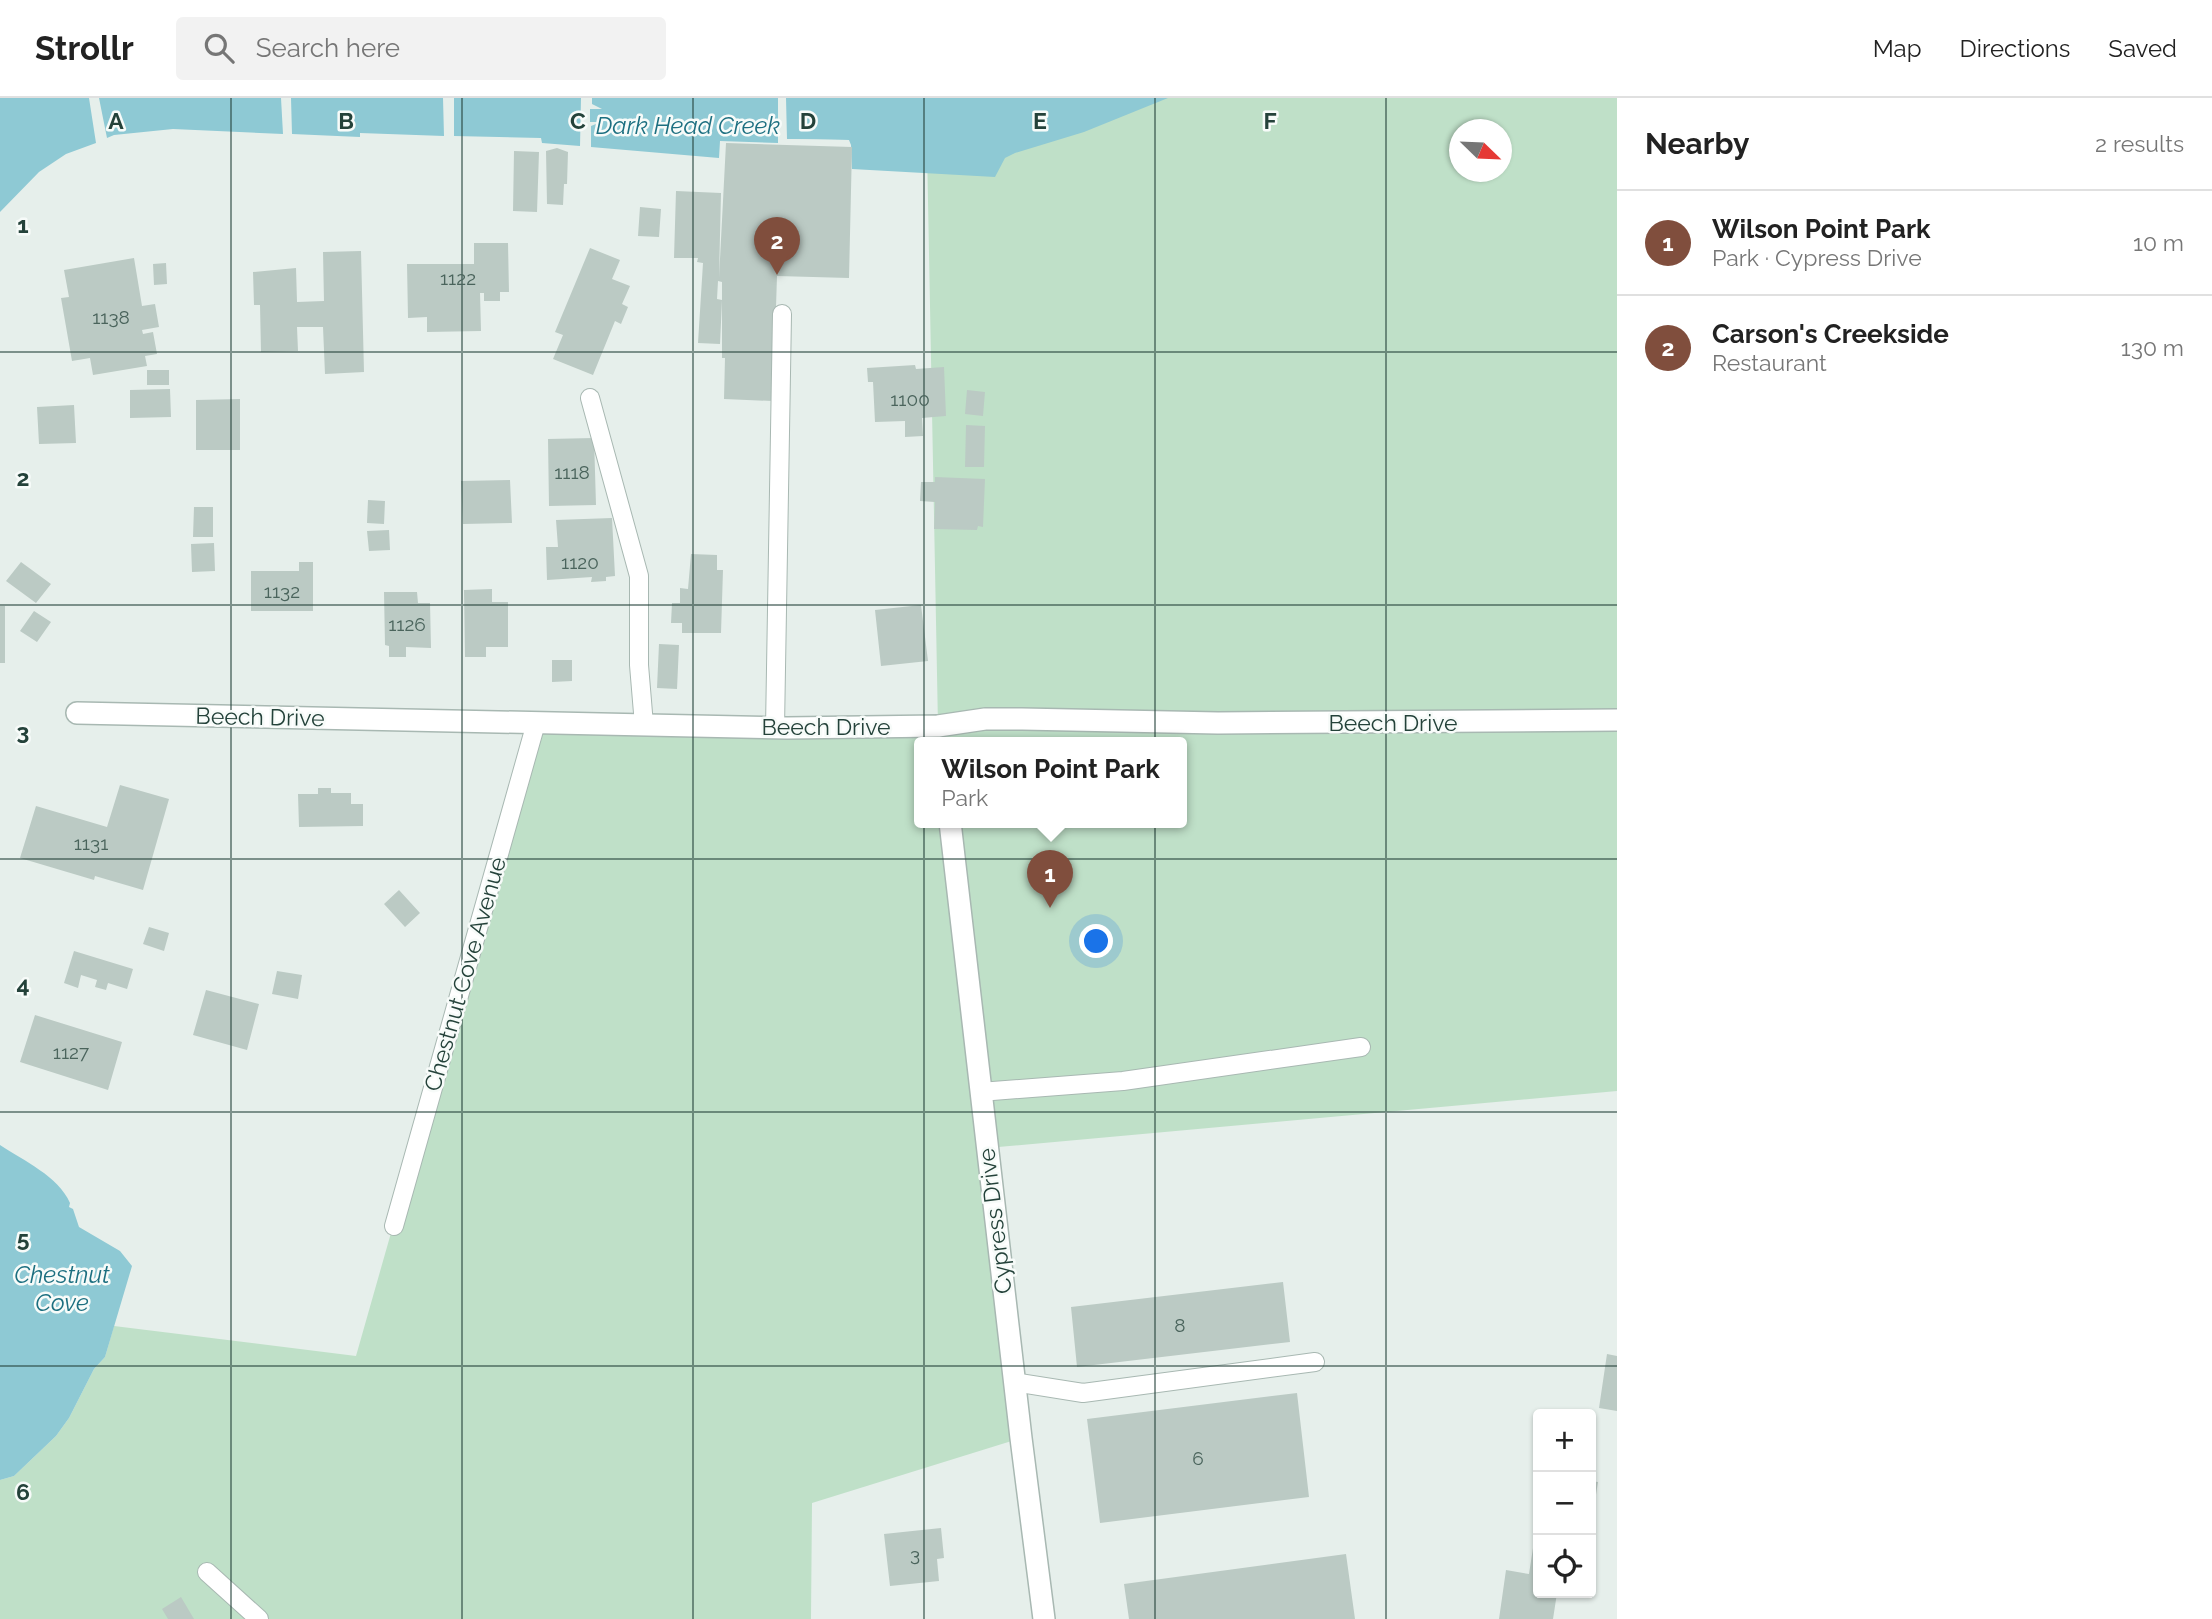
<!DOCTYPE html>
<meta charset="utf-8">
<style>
:root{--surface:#fff;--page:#f2f2f2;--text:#222;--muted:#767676;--line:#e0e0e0;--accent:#804e3d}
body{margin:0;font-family:Raleway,sans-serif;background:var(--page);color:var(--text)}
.controls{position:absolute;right:21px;bottom:21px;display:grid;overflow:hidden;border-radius:7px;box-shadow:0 2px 5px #0004}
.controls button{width:63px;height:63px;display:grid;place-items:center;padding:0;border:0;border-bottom:2px solid var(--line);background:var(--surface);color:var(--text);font:35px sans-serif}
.compass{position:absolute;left:1449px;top:21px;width:63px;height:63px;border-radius:50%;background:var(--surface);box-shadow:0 2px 5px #0004;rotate:113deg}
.you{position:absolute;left:1097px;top:844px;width:24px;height:24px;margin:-18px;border:5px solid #fff;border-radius:50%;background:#1a73e8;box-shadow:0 0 0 10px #1a73e833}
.badge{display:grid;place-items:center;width:46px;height:46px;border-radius:50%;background:var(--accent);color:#fff;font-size:23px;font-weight:700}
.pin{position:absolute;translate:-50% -58px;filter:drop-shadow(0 2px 4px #0008)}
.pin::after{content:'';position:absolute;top:37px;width:24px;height:21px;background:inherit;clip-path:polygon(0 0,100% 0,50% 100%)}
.popup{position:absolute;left:914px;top:639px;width:273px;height:91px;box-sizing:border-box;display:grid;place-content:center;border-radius:7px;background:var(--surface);filter:drop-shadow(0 2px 5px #0005);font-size:23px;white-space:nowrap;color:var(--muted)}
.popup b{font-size:26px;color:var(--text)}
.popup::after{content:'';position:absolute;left:50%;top:100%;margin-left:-14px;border:14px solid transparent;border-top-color:var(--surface)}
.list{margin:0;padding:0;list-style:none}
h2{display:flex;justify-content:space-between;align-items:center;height:91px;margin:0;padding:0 28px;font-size:30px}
h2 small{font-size:23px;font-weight:400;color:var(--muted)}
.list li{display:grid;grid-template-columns:46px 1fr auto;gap:21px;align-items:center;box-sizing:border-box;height:105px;padding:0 28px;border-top:2px solid var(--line)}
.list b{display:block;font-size:26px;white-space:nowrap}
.list p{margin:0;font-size:23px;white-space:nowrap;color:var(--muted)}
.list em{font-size:23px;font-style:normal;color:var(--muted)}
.icon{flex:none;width:38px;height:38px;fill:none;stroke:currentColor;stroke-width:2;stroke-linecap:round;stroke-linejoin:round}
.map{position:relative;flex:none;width:1617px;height:1521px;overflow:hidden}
header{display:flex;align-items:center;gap:42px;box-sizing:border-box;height:98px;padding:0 35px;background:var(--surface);border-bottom:2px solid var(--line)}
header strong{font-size:33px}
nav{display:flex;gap:38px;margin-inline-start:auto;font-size:24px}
.search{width:490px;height:63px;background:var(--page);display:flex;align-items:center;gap:18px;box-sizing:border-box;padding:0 24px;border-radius:7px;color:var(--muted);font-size:26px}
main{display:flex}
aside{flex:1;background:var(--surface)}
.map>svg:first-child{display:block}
.green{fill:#bfe0c8;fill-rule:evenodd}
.water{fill:#8ec9d4}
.pier{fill:#e6efeb}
.building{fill:#bbcac4}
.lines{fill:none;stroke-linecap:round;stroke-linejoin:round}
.service-casing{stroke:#a8b8b2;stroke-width:20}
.minor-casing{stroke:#a8b8b2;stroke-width:24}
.service{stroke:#fff;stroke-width:18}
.minor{stroke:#fff;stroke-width:21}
.grid{fill:none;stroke:#24423a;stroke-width:2;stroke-opacity:0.55}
.labels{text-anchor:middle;stroke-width:5;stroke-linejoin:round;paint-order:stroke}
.number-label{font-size:19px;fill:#4a645c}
.street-label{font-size:23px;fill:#24423a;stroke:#f7fbf9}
.water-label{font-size:24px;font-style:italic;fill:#1c6f80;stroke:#f7fbf9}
.grid-label{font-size:23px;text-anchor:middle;font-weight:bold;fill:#24423a;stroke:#f7fbf9;stroke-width:5;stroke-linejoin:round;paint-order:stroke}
</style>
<header>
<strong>Strollr</strong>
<div class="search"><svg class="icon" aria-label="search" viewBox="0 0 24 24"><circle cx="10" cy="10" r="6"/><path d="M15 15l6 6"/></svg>Search here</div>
<nav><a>Map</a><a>Directions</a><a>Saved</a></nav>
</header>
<main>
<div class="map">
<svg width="1617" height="1521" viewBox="0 0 1617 1521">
<rect width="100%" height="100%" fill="#e6efeb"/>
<!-- green -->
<path class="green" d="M 1164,0 L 1617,0 L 1617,993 L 987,1050 L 1021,1340 L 812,1405 L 811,1521 L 0,1521 L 0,1382 L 14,1378 L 56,1338 L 69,1320 L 94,1271 L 105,1259 L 114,1228 L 356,1258 L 536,625 L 938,628 L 927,50 ZM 1460,32 L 1502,32 L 1502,74 L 1460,74 ZM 919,644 L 1181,644 L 1181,724 L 919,724 Z"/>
<!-- water -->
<path class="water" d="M 0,0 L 89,0 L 96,45 L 66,56 L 39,74 L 0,114 Z
M 99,0 L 281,0 L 283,36 L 173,31 L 114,37 L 107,40 Z
M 291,0 L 443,0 L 444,38 L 360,35 L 360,39 L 292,36 Z
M 454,0 L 581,0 L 580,48 L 542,45 L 541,40 L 454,38 Z
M 592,0 L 778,0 L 778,45 L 720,43 L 719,60 L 591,49 L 591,28 L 601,24 L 590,24 L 590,11 L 602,11 L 592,6 Z
M 786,0 L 1168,0 L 1084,34 L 1015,55 L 1005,60 L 995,79 L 852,71 L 851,47 L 849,42 L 786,41 Z
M 0,1047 C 24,1063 58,1078 70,1105 L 69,1109 L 73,1111 L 79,1129 L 120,1153 L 132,1168 L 105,1259 L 94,1271 L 69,1320 L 56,1338 L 14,1378 L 0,1382 Z"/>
<!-- pier -->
<path class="pier" d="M 783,0 L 786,0 L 787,41 L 849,42 L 849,48 L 846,45 L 784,44 Z"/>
<!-- building -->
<path class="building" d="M 726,45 L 852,49 L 849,180 L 777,178 L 773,303 L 724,301 L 725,260 L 722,260 L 722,184 L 718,183 L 717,201 L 722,202 L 720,246 L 698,245 L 703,165 L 697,164 L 698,160 L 674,160 L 676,93 L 721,95 L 719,180 Z
M 557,50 L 568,54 L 567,86 L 564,86 L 563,107 L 547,106 L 546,53 Z
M 514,53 L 539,54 L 537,114 L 513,113 Z
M 640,109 L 661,111 L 659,139 L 638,138 Z
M 474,145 L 508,145 L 509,194 L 500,194 L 500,203 L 484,203 L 484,195 L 480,195 L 481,233 L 427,234 L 427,219 L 408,220 L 407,166 L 474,166 Z
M 590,150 L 620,162 L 612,181 L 630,188 L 622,206 L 628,209 L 621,226 L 615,223 L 593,277 L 553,261 L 563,237 L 555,234 Z
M 361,153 L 364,274 L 325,276 L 323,229 L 297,229 L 298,253 L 261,254 L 260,207 L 254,207 L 253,174 L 296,170 L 297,204 L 324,203 L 323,154 Z
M 134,160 L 142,208 L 155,206 L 159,229 L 142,232 L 143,236 L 153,234 L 157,256 L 145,258 L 147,268 L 93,277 L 90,260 L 72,263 L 61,200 L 69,199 L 64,172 Z
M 166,165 L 167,186 L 154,187 L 153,166 Z
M 915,267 L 916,271 L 944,269 L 946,318 L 922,320 L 923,338 L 905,339 L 905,323 L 875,324 L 873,284 L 868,284 L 867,270 Z
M 147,272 L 169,272 L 169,287 L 147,287 Z
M 170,291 L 171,319 L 130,320 L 130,292 Z
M 967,292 L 985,294 L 983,318 L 965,316 Z
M 240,301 L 240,352 L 196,352 L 196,302 Z
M 74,307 L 76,345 L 39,346 L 37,309 Z
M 966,327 L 985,328 L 984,369 L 965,369 Z
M 594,340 L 596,407 L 549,408 L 548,341 Z
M 935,379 L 985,381 L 983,429 L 978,428 L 977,432 L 934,431 L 935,404 L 920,403 L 921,384 L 935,384 Z
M 510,382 L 512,425 L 463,426 L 461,383 Z
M 368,402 L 385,403 L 384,426 L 367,425 Z
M 194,409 L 213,409 L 213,439 L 193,439 Z
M 612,420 L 615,478 L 606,479 L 606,483 L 591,484 L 592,479 L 547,482 L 546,449 L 558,449 L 556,422 Z
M 389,432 L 390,452 L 369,453 L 367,433 Z
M 214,445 L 215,473 L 192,474 L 191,446 Z
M 691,456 L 717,457 L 717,472 L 723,472 L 721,535 L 682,535 L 682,525 L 671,525 L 672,505 L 680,505 L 680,490 L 688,491 Z
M 21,464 L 51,486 L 36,505 L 6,483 Z
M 299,464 L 313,464 L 313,513 L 251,513 L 251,473 L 299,473 Z
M 492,491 L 492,504 L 508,504 L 508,549 L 486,549 L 486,559 L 465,559 L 464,492 Z
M 384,494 L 417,494 L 418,505 L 430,505 L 431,550 L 406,549 L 406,559 L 389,559 L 389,548 L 385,547 Z
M 921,507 L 928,563 L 881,568 L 875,512 Z
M 0,508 L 5,508 L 5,565 L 0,565 Z
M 34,513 L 51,524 L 37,544 L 20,533 Z
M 659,546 L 679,547 L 677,591 L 657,590 Z
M 552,562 L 572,562 L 572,583 L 552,584 Z
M 120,687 L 169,701 L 143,792 L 95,778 L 94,782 L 20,760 L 36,708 L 107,729 Z
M 318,690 L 331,690 L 331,695 L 351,695 L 351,706 L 363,706 L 363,728 L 299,729 L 298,696 L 318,696 Z
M 399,792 L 420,815 L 405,829 L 384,806 Z
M 149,829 L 169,835 L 164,853 L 143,846 Z
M 74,853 L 133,871 L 127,891 L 108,885 L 106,892 L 95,889 L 97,882 L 81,877 L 78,890 L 64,885 Z
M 277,873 L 302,877 L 298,901 L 272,896 Z
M 206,892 L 259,906 L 247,952 L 193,937 Z
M 35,917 L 122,944 L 108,992 L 20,964 Z
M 1283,1184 L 1290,1244 L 1077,1269 L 1071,1209 Z
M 1607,1256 L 1617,1258 L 1617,1313 L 1599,1310 Z
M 1297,1295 L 1309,1399 L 1100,1425 L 1087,1321 Z
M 1591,1383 L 1598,1384 L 1592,1422 L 1591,1422 Z
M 1537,1424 L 1538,1495 L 1557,1495 L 1553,1521 L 1499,1521 L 1506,1472 L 1529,1476 Z
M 941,1430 L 944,1460 L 937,1461 L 939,1483 L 890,1488 L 884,1436 Z
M 1346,1456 L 1355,1521 L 1129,1521 L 1124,1486 Z
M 181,1499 L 194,1521 L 168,1521 L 162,1511 Z"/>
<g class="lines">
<defs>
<path id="service" d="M 590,300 L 639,478 L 639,567 L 644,627
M 775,630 L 782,216
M 980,994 L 1123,983 L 1361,949
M 394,1128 L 536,625
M 1014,1284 L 1083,1295 L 1315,1264
M 207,1474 L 259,1521"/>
<path id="minor" d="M 77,615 L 787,630 L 938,628 L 985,621 L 1022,621 L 1218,625 L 1617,622
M 950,724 L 1021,1340 L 1044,1521"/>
</defs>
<!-- service casing -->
<use href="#service" class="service-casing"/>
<!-- minor casing -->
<use href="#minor" class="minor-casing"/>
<!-- service -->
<use href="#service" class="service"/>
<!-- minor -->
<use href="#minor" class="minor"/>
</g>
<!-- grid -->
<path class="grid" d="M 231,0 L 231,1521M 462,0 L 462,1521M 693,0 L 693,1521M 924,0 L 924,1521M 1155,0 L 1155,1521M 1386,0 L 1386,1521M 0,254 L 1617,254M 0,507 L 1617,507M 0,761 L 1617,761M 0,1014 L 1617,1014M 0,1268 L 1617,1268"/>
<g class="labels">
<!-- number labels -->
<g class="number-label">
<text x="458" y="187">1122</text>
<text x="111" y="226">1138</text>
<text x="910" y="308">1100</text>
<text x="572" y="381">1118</text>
<text x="580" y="471">1120</text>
<text x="282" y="500">1132</text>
<text x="407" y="533">1126</text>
<text x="91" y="752">1131</text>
<text x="71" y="961">1127</text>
<text x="1180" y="1234">8</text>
<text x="1198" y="1367">6</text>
<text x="915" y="1463">3</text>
</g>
<!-- street labels -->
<g class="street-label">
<text transform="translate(260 619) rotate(1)" y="8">Beech Drive</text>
<text x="1393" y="633">Beech Drive</text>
<text x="826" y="637">Beech Drive</text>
<text transform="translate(465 876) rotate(-74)" y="8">Chestnut Cove Avenue</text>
<text transform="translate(995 1123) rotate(-97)" y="8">Cypress Drive</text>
</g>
<!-- water labels -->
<g class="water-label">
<text x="688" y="36">Dark Head Creek</text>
<text x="62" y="1185">Chestnut<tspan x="62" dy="28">Cove</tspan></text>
</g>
</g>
<g class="grid-label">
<text x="116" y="31">A</text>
<text x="346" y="31">B</text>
<text x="578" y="31">C</text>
<text x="808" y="31">D</text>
<text x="1040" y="31">E</text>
<text x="1270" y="31">F</text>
<text x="23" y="135">1</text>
<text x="23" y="388">2</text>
<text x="23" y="642">3</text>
<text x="23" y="895">4</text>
<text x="23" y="1149">5</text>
<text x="23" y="1402">6</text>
</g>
</svg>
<div class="controls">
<button>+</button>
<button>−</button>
<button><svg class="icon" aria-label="locate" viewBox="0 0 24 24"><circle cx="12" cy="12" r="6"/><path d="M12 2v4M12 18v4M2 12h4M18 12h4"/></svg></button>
</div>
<svg class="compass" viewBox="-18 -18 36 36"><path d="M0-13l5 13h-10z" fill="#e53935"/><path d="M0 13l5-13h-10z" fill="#767676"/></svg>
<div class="you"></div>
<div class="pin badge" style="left:1050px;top:810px">1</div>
<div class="popup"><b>Wilson Point Park</b>Park</div>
<div class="pin badge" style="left:777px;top:177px">2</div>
</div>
<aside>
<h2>Nearby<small>2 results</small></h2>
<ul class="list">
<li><span class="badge">1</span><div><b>Wilson Point Park</b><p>Park · Cypress Drive</p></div><em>10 m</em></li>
<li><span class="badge">2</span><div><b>Carson's Creekside</b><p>Restaurant</p></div><em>130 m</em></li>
</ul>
</aside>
</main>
